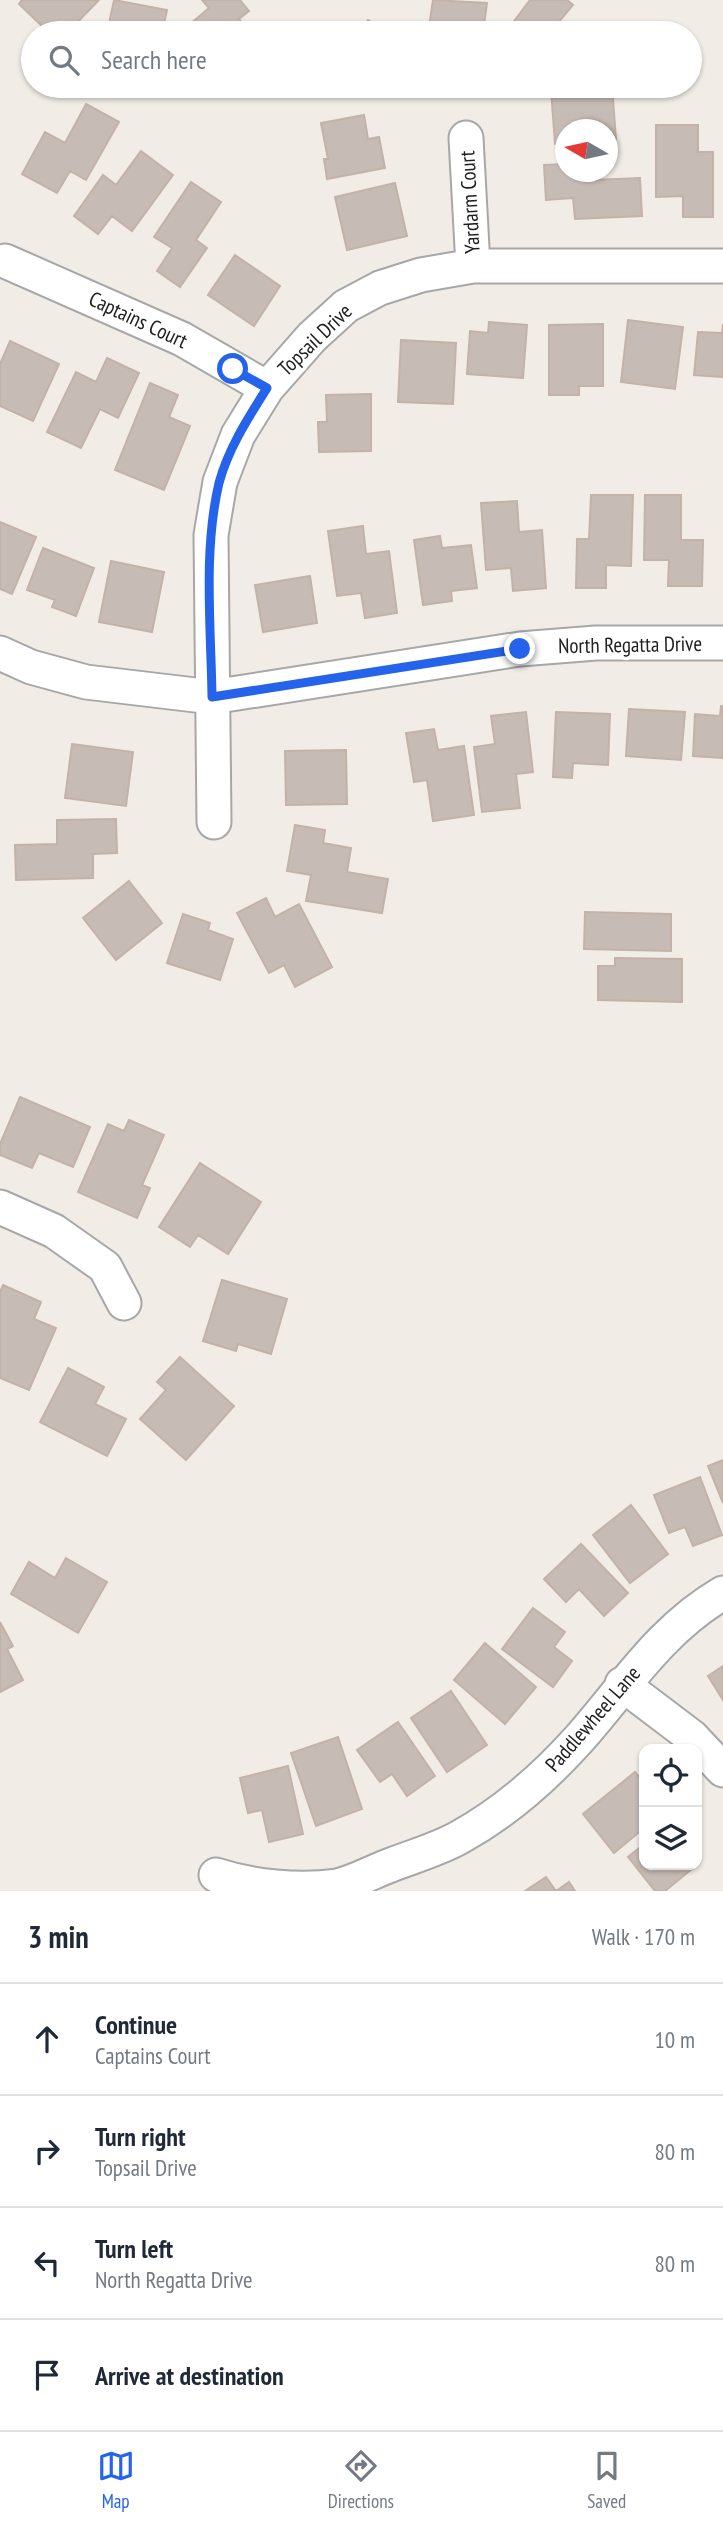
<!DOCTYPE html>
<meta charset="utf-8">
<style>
:root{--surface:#fff;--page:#f2f2f3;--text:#1f2937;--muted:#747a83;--line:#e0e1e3;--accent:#2563eb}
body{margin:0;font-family:"PT Sans Narrow",sans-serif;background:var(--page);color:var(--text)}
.controls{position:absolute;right:21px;bottom:21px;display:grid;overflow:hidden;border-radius:14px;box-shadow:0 2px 5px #0004}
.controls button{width:63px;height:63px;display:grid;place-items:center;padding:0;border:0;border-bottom:2px solid var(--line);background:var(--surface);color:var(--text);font:35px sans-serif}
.compass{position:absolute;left:555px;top:119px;width:63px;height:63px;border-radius:50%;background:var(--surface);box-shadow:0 2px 5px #0004;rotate:279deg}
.stop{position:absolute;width:21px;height:21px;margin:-16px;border:5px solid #2563eb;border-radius:50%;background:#fff}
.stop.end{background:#2563eb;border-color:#fff;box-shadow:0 2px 7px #0008}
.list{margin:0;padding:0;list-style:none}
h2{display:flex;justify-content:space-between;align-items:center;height:91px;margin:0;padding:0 28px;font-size:30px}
h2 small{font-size:23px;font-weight:400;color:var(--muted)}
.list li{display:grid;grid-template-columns:46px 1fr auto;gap:21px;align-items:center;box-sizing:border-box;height:112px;padding:0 28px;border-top:2px solid var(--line)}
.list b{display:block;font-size:26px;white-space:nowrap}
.list p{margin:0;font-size:23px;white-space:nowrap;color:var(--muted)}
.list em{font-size:23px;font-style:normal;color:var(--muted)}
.icon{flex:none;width:38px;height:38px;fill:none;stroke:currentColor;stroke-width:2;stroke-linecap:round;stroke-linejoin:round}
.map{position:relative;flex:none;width:723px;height:1891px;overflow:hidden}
.search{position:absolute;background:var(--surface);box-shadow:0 2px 5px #0004;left:21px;right:21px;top:21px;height:77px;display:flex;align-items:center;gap:18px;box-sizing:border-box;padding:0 24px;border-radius:38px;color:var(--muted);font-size:26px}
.sheet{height:539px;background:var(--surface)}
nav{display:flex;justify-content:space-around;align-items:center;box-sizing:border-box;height:98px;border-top:2px solid var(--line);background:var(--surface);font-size:19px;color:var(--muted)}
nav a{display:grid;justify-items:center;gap:4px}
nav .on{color:var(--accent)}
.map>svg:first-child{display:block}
.building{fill:#c6bcb5;stroke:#c3b2a8;stroke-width:2}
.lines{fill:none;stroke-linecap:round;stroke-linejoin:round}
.minor-casing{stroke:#a7a7a7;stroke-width:37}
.minor{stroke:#fff;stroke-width:33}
.route{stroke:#2563eb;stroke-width:9}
.labels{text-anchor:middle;stroke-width:7;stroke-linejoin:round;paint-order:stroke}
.street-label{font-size:21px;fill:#202020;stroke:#fff}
</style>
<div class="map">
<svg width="723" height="1891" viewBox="0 0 723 1891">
<rect width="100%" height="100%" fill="#f1ede6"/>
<!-- building -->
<path class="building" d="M 22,0 L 99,0 L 67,33 L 49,33 L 19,4 Z
M 114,0 L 167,10 L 162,33 L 107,33 Z
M 202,0 L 240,0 L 249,11 L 239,19 L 250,33 L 198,33 L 190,24 L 209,8 Z
M 433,0 L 487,3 L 483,33 L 428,33 Z
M 530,0 L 567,0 L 573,5 L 553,29 L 558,33 L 505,33 Z
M 368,20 L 388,33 L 359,33 Z
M 612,86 L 616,139 L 608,140 L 608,130 L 566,130 L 566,143 L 555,144 L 551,90 Z
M 86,104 L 119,122 L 86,180 L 70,171 L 57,193 L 22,174 L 45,132 L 65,143 Z
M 364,115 L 368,139 L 379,137 L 385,168 L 327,179 L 324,159 L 328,159 L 321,123 Z
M 656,125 L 698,125 L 698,152 L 713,152 L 713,217 L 683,217 L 683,196 L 656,197 Z
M 141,151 L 173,175 L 132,231 L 112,216 L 98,234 L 74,216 L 103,175 L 116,185 Z
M 566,164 L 566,172 L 592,172 L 592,180 L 640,178 L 642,216 L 575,219 L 573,198 L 546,200 L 544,165 Z
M 191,182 L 221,202 L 196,240 L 207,248 L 180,287 L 157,271 L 172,248 L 154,237 Z
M 395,183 L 407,236 L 347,250 L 335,197 Z
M 235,255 L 280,286 L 254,326 L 208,295 Z
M 628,320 L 683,327 L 675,389 L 621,382 Z
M 489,322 L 527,325 L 523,378 L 467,374 L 470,331 L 488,333 Z
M 603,324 L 603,386 L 579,386 L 579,395 L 549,395 L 549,325 Z
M 723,324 L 723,377 L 694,375 L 698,332 L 722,333 Z
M 401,340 L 456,343 L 453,404 L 398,402 Z
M 10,341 L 59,364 L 33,421 L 0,406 L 0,364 Z
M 107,358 L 139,373 L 118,418 L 100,409 L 81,448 L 47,432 L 76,372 L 96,382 Z
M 150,383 L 178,395 L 169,417 L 190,426 L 164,490 L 115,470 Z
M 371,394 L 371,451 L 319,452 L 318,422 L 327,422 L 326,395 Z
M 591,495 L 633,495 L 631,566 L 606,565 L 606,588 L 576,588 L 577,539 L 589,539 Z
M 645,495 L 681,495 L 681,540 L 703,540 L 702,586 L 668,586 L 669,560 L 644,560 Z
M 517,501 L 519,532 L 542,530 L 546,588 L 513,591 L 511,568 L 486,570 L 481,503 Z
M 0,522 L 36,537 L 12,594 L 0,589 Z
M 363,526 L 366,554 L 389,551 L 397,613 L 365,618 L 361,593 L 337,596 L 328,531 Z
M 440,536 L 442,548 L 471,545 L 477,588 L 451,591 L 452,601 L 423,605 L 414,540 Z
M 43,548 L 94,568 L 76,616 L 52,607 L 55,600 L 27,590 Z
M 111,561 L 164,572 L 152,632 L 99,622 Z
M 310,576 L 317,623 L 263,632 L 255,585 Z
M 721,706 L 723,706 L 723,758 L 693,756 L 695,714 L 720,716 Z
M 629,709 L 685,712 L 681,760 L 626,756 Z
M 526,712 L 533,772 L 516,774 L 520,808 L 482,812 L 474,747 L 495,744 L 491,716 Z
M 556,712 L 610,714 L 608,765 L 573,763 L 572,778 L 553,777 Z
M 434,729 L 438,750 L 464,746 L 474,815 L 433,821 L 427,780 L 414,782 L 406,733 Z
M 72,744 L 133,752 L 126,806 L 65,798 Z
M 346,750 L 347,804 L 286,805 L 285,751 Z
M 116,819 L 117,853 L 93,854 L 93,878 L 16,880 L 15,845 L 57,844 L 57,820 Z
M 295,825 L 325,830 L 323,843 L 351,848 L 347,872 L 388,879 L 382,913 L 306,901 L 311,875 L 287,871 Z
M 129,881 L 162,923 L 116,960 L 83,918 Z
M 266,898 L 275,917 L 299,904 L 332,967 L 295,987 L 284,965 L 269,973 L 237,913 Z
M 585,912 L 671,914 L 671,951 L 584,949 Z
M 183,914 L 210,923 L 208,930 L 233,939 L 220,980 L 167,963 Z
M 615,958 L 682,959 L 682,1002 L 598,1000 L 598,966 L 615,966 Z
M 20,1097 L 90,1127 L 73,1167 L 39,1153 L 32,1168 L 0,1155 L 0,1144 Z
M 129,1120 L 164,1135 L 142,1185 L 150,1188 L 137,1218 L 78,1192 L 108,1124 L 124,1131 Z
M 200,1163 L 261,1202 L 228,1254 L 198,1235 L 190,1247 L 159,1227 Z
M 222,1280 L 287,1299 L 271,1354 L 238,1344 L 236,1351 L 203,1341 Z
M 3,1285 L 41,1302 L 34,1319 L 56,1328 L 29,1390 L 0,1378 L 0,1292 Z
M 180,1357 L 234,1406 L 186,1460 L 140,1419 L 166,1390 L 157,1382 Z
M 68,1368 L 104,1387 L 95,1404 L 126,1419 L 107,1456 L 40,1422 Z
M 723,1460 L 723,1503 L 708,1466 Z
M 700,1477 L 722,1535 L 693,1546 L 685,1527 L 669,1533 L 654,1495 Z
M 631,1505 L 668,1554 L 630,1583 L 593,1535 Z
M 581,1544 L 628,1593 L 604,1616 L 579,1589 L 566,1602 L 544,1579 Z
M 66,1558 L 107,1582 L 78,1633 L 11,1594 L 29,1562 L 55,1578 Z
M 533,1608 L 565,1632 L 554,1647 L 572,1661 L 553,1687 L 502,1649 Z
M 0,1622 L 13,1646 L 7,1649 L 23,1680 L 0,1692 Z
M 485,1643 L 536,1687 L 505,1724 L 454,1680 Z
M 723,1666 L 723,1700 L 708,1676 Z
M 451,1691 L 487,1745 L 447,1772 L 411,1718 Z
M 398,1722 L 435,1776 L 407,1796 L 392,1774 L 380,1782 L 357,1750 Z
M 338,1737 L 362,1809 L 316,1826 L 291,1753 Z
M 288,1766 L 303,1834 L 269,1842 L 262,1810 L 248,1813 L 240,1778 Z
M 635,1772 L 644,1783 L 644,1828 L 614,1853 L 583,1814 Z
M 644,1844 L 644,1865 L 688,1865 L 692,1869 L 665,1891 L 655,1891 L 628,1857 Z
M 546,1877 L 556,1891 L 569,1882 L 575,1891 L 525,1891 Z"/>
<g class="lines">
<defs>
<path id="minor" d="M 466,138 L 473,266
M 5,261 L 182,339 L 267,388
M 0,653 L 31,667 L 86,682 L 212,697 L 520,649 L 596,643 L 723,643
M 214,822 L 211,535 L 220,482 L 238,435 L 267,388 L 312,337 L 346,306 L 380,288 L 421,275 L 473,266 L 723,266
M 0,1207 L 54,1231 L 105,1267 L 124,1303
M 622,1684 L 692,1737 L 723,1770
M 216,1875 C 252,1887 299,1891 337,1886 C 355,1882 374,1871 391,1865 C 414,1856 439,1849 460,1837 C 505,1812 544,1778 579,1739 C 625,1687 661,1629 723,1593"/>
</defs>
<!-- minor casing -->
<use href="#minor" class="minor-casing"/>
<!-- minor -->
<use href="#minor" class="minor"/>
</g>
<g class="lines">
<!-- route -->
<path class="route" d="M 233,369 L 267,388 C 248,418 228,449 219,483 C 203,551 211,627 212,697 L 520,649"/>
</g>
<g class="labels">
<!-- street labels -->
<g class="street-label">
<text transform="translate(470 202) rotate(-93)" y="7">Yardarm Court</text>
<text transform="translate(138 320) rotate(25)" y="7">Captains Court</text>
<text transform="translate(315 340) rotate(-44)" y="7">Topsail Drive</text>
<text transform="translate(630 645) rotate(-1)" y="7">North Regatta Drive</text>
<text transform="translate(593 1719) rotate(-49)" y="7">Paddlewheel Lane</text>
</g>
</g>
</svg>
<div class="controls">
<button><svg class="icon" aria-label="locate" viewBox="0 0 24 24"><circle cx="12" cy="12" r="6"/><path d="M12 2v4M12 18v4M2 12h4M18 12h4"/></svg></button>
<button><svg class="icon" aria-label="layers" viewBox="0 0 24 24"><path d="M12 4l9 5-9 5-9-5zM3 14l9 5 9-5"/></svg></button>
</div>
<svg class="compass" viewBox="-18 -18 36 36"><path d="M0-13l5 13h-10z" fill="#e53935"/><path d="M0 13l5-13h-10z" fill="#747a83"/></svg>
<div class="stop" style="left:233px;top:369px"></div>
<div class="stop end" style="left:520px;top:649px"></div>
<div class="search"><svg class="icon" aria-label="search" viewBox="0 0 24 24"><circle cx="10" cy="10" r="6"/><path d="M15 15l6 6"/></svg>Search here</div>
</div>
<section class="sheet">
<h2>3 min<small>Walk · 170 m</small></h2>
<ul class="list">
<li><svg class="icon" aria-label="ahead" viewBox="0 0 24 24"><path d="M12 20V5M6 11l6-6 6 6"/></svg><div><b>Continue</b><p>Captains Court</p></div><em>10 m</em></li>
<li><svg class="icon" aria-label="right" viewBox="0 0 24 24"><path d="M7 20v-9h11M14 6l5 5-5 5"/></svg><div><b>Turn right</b><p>Topsail Drive</p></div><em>80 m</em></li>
<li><svg class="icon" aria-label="left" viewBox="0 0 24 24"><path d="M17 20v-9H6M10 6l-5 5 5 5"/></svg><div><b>Turn left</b><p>North Regatta Drive</p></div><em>80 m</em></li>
<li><svg class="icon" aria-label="arrive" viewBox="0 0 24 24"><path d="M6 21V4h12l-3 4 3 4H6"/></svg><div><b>Arrive at destination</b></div></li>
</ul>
</section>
<nav>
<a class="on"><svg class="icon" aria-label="map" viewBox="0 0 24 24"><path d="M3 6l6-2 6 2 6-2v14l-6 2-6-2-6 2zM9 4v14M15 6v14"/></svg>Map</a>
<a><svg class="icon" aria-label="directions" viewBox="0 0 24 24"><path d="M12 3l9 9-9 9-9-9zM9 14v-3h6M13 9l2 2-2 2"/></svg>Directions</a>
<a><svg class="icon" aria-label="saved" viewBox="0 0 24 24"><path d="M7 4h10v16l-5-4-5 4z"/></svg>Saved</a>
</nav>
